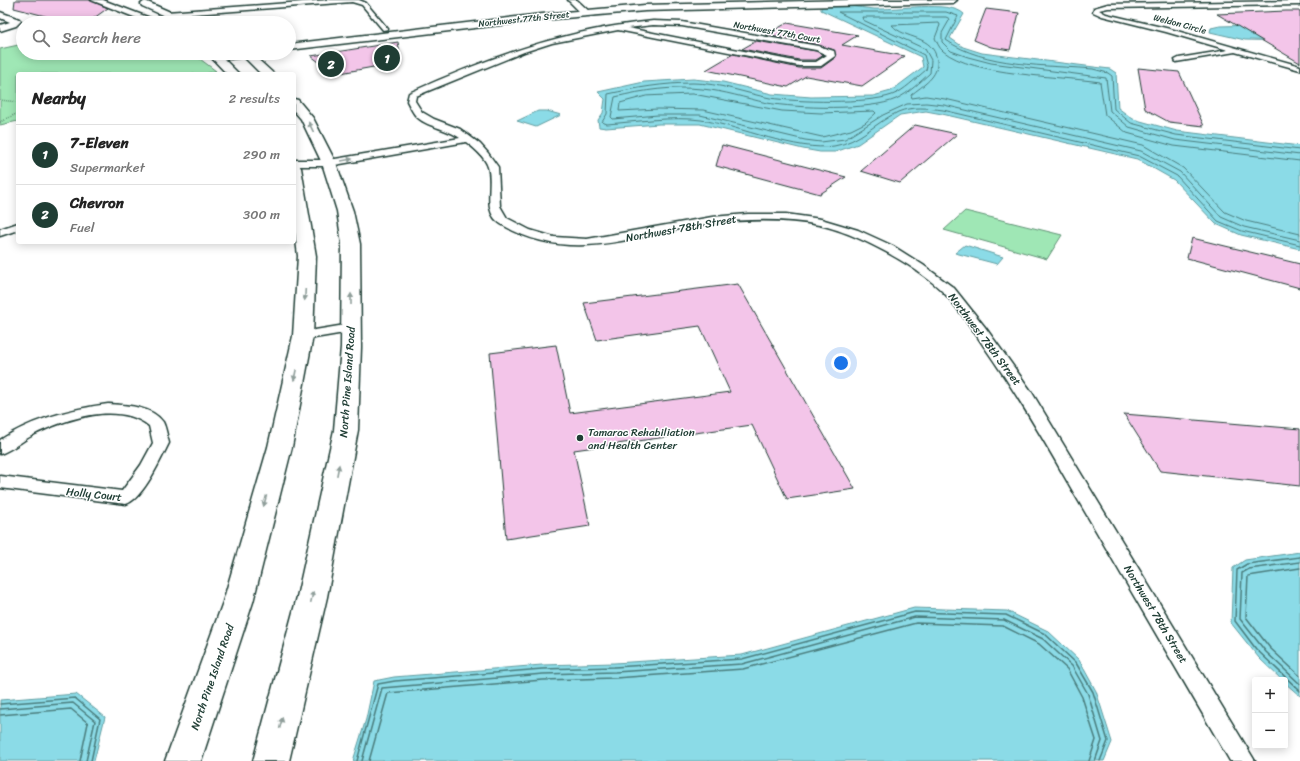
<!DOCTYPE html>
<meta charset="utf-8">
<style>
:root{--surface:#fff;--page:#f2f2f2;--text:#222;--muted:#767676;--line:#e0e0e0;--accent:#1f3d34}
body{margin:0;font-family:Sriracha,sans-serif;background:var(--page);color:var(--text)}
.controls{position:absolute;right:12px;bottom:12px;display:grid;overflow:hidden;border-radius:4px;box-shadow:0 2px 10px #0003}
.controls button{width:36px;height:36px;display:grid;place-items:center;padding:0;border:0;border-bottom:1px solid var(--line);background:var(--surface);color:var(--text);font:20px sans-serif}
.you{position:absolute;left:841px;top:363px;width:14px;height:14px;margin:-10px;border:3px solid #fff;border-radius:50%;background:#1a73e8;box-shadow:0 0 0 6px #1a73e833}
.badge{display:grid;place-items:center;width:26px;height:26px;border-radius:50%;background:var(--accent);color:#fff;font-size:13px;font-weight:700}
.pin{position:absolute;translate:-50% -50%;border:2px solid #fff;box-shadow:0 1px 4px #0006}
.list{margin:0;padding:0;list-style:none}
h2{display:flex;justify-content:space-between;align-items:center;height:52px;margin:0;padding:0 16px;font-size:17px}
h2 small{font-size:13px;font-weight:400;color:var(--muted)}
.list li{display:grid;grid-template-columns:26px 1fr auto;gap:12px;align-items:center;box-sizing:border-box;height:60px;padding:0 16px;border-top:1px solid var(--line)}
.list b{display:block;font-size:15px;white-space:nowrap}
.list p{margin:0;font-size:13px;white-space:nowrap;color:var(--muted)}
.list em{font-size:13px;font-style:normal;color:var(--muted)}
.icon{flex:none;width:22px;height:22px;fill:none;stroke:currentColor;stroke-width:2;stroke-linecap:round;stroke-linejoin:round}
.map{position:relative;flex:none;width:1300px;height:761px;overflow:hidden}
.search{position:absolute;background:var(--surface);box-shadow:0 2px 10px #0003;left:16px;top:16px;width:280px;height:44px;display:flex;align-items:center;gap:10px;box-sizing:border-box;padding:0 14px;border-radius:22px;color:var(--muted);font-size:15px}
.panel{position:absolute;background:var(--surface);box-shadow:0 2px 10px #0003;left:16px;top:72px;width:280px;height:172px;border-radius:4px}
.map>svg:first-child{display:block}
.green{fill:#9fe7b5;stroke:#5f9274}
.water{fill:#8bdbe7;stroke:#609c9f}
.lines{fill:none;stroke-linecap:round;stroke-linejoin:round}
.shore-far1{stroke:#4a7c7c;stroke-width:1}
.shore{stroke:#4a7c7c;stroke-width:1.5}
.building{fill:#f3c5e9;stroke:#1f3d34}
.service-casing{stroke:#1f3d34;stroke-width:3}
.minor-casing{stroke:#1f3d34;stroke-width:3}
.tertiary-casing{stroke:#1f3d34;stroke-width:3}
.secondary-casing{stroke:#1f3d34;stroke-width:3}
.path{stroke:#1f3d34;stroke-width:1.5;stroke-dasharray:0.5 1.5;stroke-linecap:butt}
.service{fill:#fff;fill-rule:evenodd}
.minor{fill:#fff;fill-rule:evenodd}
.tertiary{fill:#fff;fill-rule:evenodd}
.secondary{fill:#fff;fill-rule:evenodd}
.oneway{fill:#8f9e9a}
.poi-dot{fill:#1f3d34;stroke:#fff;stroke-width:1.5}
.labels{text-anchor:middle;stroke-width:3;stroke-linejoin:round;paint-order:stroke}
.far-street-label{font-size:9px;fill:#1f3d34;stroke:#fff}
.street-label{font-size:11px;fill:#1f3d34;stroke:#fff}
.poi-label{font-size:11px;fill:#1f3d34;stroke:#fff;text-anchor:start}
</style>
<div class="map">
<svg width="1300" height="761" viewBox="0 0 1300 761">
<rect width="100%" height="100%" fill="#fff"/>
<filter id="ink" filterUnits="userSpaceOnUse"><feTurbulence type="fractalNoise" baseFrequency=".025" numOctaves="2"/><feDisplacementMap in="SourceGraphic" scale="8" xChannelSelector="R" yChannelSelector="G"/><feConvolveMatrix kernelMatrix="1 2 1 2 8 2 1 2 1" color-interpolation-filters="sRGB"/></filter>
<g filter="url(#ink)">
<!-- green -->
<path class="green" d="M 23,44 L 23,53 L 192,53 L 216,71 L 205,74 L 18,74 L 18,121 L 0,125 L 0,49 Z
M 965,211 L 1062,235 L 1047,259 L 944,230 Z"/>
<!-- water -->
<path class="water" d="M 849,6 C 857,7 866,8 874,9 C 895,10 950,0 964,14 L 950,38 L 963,47 L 982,53 L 1110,69 L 1116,73 L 1118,108 L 1133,119 L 1177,131 L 1300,146 L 1300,249 L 1241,235 L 1216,224 L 1174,180 L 1137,159 L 942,114 L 926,111 L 900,115 L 858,144 L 835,152 L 820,152 L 803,149 L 700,124 L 659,124 L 606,128 L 599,127 L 598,120 L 603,113 L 605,99 L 598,92 L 644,82 L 693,79 L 723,82 L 772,94 L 811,97 L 873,96 L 891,91 L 923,67 L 921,57 L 821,10 L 821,7 Z
M 1300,24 L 1300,41 L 1245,40 L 1210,32 L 1211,28 L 1220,26 Z
M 538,111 L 547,111 L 561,115 L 536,127 L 517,121 Z
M 965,245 L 1003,257 L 997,264 L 955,253 Z
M 1300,552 L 1300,696 L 1285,683 L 1285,680 L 1282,680 L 1259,658 L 1231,623 L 1233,568 L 1245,560 Z
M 914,608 L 1007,611 L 1048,631 L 1079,660 L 1096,691 L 1112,742 L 1104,761 L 353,761 L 366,719 L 374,681 L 394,677 L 542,665 L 614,663 L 742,655 Z
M 76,694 L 105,717 L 94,761 L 0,761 L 0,700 Z"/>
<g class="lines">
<!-- shore-far1 -->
<path class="shore-far1" d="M 693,94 L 782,111 L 821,113 L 874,111 L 876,113 L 865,123 L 851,130 L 822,137 L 703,110 L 658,109 L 619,111 L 620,103 L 646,96 Z
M 1300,150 L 1176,135 L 1131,123 L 1114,109 L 1112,76 L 1108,73 L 1093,69 C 1047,65 984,67 946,40 L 958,16 L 946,12 L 838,12 L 924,55 L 927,66 L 926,70 C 916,78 904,91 892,95 C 868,104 796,102 770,98 C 744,93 719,83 693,83 C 664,83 636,88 608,94 L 607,114 L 602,122 L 607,124 C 635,122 673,116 701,120 C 740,126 797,152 834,146 C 860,142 876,122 898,112 C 912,106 928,108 943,110 L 1139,156 L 1177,176 L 1218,221 L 1242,231 L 1300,245
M 1300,155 L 1175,140 L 1129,127 L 1110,111 L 1106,78 L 991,63 L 968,57 L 951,51 L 942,42 L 942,33 L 950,19 L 946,17 L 862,17 L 863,20 L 925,49 L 931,60 L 930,73 C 920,82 909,93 896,99 C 870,111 796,108 767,103 C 745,98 724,91 702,89 C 672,86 644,90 615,97 L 611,117 L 613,119 L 658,115 L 700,115 L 805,140 L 821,142 L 845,139 L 883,115 L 907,104 L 926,103 L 944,105 L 1141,151 L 1180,172 L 1221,217 L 1244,227 L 1300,240
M 1300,161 L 1174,146 L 1127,133 L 1105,115 L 1100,82 C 1060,76 973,76 943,51 C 939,48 937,42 935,38 L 940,25 L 939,23 L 892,25 C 904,40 933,34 937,60 C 939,77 923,85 911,95 L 912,98 L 926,96 L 945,99 L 1143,145 L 1183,168 L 1225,212 L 1246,221 L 1300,234"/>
<!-- shore -->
<path class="shore" d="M 1300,557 L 1247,564 L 1237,570 L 1235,621 L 1256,649 L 1300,691
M 1300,562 L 1249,569 L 1242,573 L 1240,619 L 1266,652 L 1300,684
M 1300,568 L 1248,576 L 1246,617 L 1270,648 L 1300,676
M 0,704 L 75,698 L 100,719 L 91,761
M 0,709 L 73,703 L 95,721 L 86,761
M 0,715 L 71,709 L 88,723 L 80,761
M 357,761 L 378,684 L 395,681 L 542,669 L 614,667 L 742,659 L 915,612 L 1006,615 L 1045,634 L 1076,663 L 1093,692 L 1108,741 L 1100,761
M 362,761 L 382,688 L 543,674 L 615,672 L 742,664 L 915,617 L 1004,620 L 1043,639 L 1072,666 L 1088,694 L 1102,741 L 1095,761
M 369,761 L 388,693 L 543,680 L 615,678 L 743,669 L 916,623 L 1003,626 L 1039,644 L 1067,669 L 1082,697 L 1096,740 L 1089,761"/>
</g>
<!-- building -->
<path class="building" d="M 15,0 L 90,0 L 108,8 L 87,23 L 72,23 L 14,8 Z
M 986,9 L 1019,13 L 1010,50 L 991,47 L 974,40 Z
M 1300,11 L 1300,63 L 1217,14 L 1286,11 Z
M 787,23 L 858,35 L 842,45 L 905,56 L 862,86 L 806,76 L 788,87 L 706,70 L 733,54 L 799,68 L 821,68 L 836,57 L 834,50 L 818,45 L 766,35 Z
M 756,41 L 816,51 L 824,55 L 816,60 L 799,60 L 742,49 Z
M 398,42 L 401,62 L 335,74 L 311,56 Z
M 1138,68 L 1179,72 L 1204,126 L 1169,122 L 1145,109 Z
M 915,125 L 957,134 L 900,183 L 861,171 Z
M 722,145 L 846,177 L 820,194 L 716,166 Z
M 1192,238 L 1300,264 L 1300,288 L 1187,258 Z
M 738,284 L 855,489 L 787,499 L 752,425 L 574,450 L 590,526 L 506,539 L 490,353 L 556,345 L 570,413 L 730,392 L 700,326 L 597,340 L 584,303 Z
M 1124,414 L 1300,429 L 1300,486 L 1160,471 Z"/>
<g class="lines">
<defs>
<path id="service" d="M 329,0 L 359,0 L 366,3 L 388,29 L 383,30 L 362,5 L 352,2 L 167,16 L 164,14 L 167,12 Z
M 1300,1 L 1300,5 L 1108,8 L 1099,10 L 1106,14 L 1170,29 L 1300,66 L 1300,70 L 1235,52 L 1176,62 L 1175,60 L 1179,58 L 1228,50 L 1166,32 L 1102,16 L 1093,12 L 1094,8 L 1108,4 Z
M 653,21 L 682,22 L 818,46 L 834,51 L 835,56 L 821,66 L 799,66 L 618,30 L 552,43 L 524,52 L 428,91 L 416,96 L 415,101 L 422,112 L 434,119 L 460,129 L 480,144 L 488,153 L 498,167 L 500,206 L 507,218 L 530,230 L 554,237 L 587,239 L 712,217 L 748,214 L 786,214 L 821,219 L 858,230 L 893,246 L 923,265 L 954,288 L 985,327 L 1031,391 L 1255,761 L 1230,761 C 1176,668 1121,574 1067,481 C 1041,435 1015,391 985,348 C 973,330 960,310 945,294 C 918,266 857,233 819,225 C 785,218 748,219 713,223 C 639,233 573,267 501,224 C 481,212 494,185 488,167 C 485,157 474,148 466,142 L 329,166 L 294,166 L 294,160 L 329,160 L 460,138 C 447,128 425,127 415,115 C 412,111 409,105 407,101 L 409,93 C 487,58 567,29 653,21 ZM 653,25 L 682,26 L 816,50 L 827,55 L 816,62 L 799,62 L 628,28 Z
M 18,223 L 18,230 L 0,236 L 0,229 Z
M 351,324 L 356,325 L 358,328 L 356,331 L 303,340 L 298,339 L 296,336 L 298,333 L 303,332 Z
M 108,404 C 125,405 152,406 163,422 C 166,428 167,436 169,443 C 161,459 143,499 126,504 L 0,488 L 0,476 L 122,491 L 141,465 L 153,443 L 149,426 C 118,401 66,419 35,434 C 23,440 12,450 0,454 L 0,440 C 32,419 71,409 108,404 Z"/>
<path id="minor" d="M 568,0 L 577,0 L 591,13 L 589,15 L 583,15 Z
M 0,12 L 19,19 L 21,21 L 16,26 L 0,31 L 0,25 L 10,22 L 0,18 Z"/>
<path id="tertiary" d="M 850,0 L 957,0 L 953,3 L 645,11 L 542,20 L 289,50 L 289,44 L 542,14 L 645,5 Z
M 222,53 L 251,53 C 247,58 215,62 211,57 L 212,55 Z"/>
<path id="secondary" d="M 91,0 L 103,0 L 163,23 L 149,23 Z
M 145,1 L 191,21 L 193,23 L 180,23 L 142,6 L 141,4 Z
M 207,53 L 218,53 L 239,74 L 227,74 Z
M 240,53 L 251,53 L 274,74 L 261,74 Z
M 294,99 L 298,100 L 313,118 L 336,163 L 353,211 L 360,244 L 361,347 L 358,430 L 327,597 L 289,761 L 253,761 L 297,597 L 334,430 L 341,347 L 342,244 L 337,211 L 322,163 L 301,119 L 294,111 Z
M 294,164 L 299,165 L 301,168 L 316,256 L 313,336 L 292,447 L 253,602 L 201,761 L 165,761 L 223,602 L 268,447 L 293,336 L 298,256 L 294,224 Z"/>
</defs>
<!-- service casing -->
<use href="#service" class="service-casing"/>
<!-- minor casing -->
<use href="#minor" class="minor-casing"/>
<!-- tertiary casing -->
<use href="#tertiary" class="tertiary-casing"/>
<!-- secondary casing -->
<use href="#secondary" class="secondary-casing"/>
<!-- path -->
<path class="path" d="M 0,100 L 18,102
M 0,122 L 18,113"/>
<!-- service -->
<use href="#service" class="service"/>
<!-- minor -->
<use href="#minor" class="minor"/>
<!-- tertiary -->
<use href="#tertiary" class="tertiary"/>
<!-- secondary -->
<use href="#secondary" class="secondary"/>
</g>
<!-- one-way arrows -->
<defs><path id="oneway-solid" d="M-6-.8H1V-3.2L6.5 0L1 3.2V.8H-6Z"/></defs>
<g class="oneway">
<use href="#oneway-solid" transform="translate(311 127) rotate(-116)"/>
<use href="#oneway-solid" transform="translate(347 160) rotate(-10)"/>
<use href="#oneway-solid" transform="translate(305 295) rotate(93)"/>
<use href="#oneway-solid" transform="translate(351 299) rotate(-90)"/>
<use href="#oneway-solid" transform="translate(295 375) rotate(102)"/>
<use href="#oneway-solid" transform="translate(338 470) rotate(-79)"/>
<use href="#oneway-solid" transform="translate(265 501) rotate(105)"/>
<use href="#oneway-solid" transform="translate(312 597) rotate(-77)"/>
<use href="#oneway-solid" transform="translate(281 723) rotate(-76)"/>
</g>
</g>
<!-- markers -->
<circle class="poi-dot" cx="580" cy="438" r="4"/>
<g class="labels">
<!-- far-street labels -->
<g class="far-street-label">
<text transform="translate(524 19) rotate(-6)" y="3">Northwest 77th Street</text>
<text transform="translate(1180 24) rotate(15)" y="3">Weldon Circle</text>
<text transform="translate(777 32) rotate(10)" y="3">Northwest 77th Court</text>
</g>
<!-- street labels -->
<g class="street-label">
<text transform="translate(681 228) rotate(-10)" y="4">Northwest 78th Street</text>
<text transform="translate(985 339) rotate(53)" y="4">Northwest 78th Street</text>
<text transform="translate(347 382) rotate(-86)" y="4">North Pine Island Road</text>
<text transform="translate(94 494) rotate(6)" y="4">Holly Court</text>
<text transform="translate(1156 614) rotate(59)" y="4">Northwest 78th Street</text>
<text transform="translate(212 677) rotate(-71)" y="4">North Pine Island Road</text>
</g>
<!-- poi labels -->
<g class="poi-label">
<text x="588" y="436">Tamarac Rehabiliation<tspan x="588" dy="13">and Health Center</tspan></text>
</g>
</g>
</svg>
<div class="controls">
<button>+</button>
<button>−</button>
</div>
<div class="you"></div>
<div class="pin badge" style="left:387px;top:58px">1</div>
<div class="pin badge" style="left:331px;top:64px">2</div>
<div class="search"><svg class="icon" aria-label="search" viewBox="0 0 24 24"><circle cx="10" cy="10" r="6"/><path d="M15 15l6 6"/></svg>Search here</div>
<section class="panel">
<h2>Nearby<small>2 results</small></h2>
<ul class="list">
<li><span class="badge">1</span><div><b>7-Eleven</b><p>Supermarket</p></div><em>290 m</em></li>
<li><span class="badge">2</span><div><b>Chevron</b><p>Fuel</p></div><em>300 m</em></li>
</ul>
</section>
</div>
